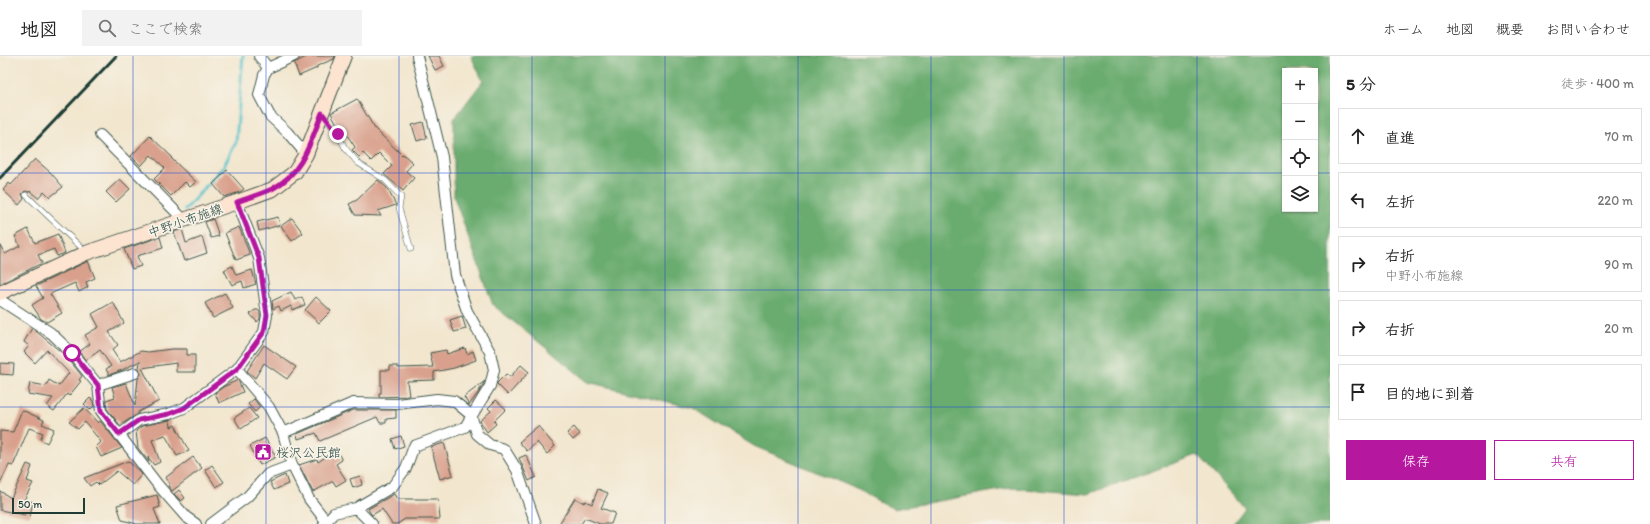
<!DOCTYPE html>
<html lang="ja">
<meta charset="utf-8">
<style>
:root{--surface:#fff;--page:#f2f2f2;--text:#222;--muted:#767676;--line:#e0e0e0;--accent:#b5179e}
body{margin:0;font-family:Itim,"Klee One",sans-serif;background:var(--page);color:var(--text)}
.controls{position:absolute;right:12px;top:12px;display:grid;overflow:hidden;border-radius:0px;box-shadow:0 1px 3px #0004}
.controls button{width:36px;height:36px;display:grid;place-items:center;padding:0;border:0;border-bottom:1px solid var(--line);background:var(--surface);color:var(--text);font:20px sans-serif}
.scale{position:absolute;left:12px;bottom:10px;width:73px;box-sizing:border-box;padding-left:4px;border:2px solid #1f3d34;border-top:0;font-size:11px;line-height:14px;white-space:nowrap;color:#1f3d34;-webkit-text-stroke:3px #f7f3e8;paint-order:stroke}
.stop{position:absolute;width:12px;height:12px;margin:-9px;border:3px solid #b5179e;border-radius:50%;background:#fff}
.stop.end{background:#b5179e;border-color:#fff;box-shadow:0 1px 4px #0008}
.list{margin:0;padding:0;list-style:none}
h2{display:flex;justify-content:space-between;align-items:center;height:52px;margin:0;padding:0 16px;font-size:17px}
h2 small{font-size:13px;font-weight:400;color:var(--muted)}
.list li{display:grid;grid-template-columns:26px 1fr auto;gap:12px;align-items:center;box-sizing:border-box;height:56px;margin:0 8px 8px;padding:0 8px;border:1px solid var(--line);border-radius:0px}
.list b{display:block;font-size:15px;white-space:nowrap}
.list p{margin:0;font-size:13px;white-space:nowrap;color:var(--muted)}
.list em{font-size:13px;font-style:normal;color:var(--muted)}
.actions{display:flex;gap:8px;padding:12px 16px}
.actions a{flex:1;padding:9px 0;border:1px solid var(--accent);border-radius:0px;text-align:center;font-size:14px;color:var(--accent)}
.actions .main{background:var(--accent);color:#fff}
.icon{flex:none;width:22px;height:22px;fill:none;stroke:currentColor;stroke-width:2;stroke-linecap:round;stroke-linejoin:round}
.map{position:relative;flex:none;width:1330px;height:468px;overflow:hidden}
header{display:flex;align-items:center;gap:24px;box-sizing:border-box;height:56px;padding:0 20px;background:var(--surface);border-bottom:1px solid var(--line)}
header strong{font-size:19px}
nav{display:flex;gap:22px;margin-inline-start:auto;font-size:14px}
.search{width:280px;height:36px;background:var(--page);display:flex;align-items:center;gap:10px;box-sizing:border-box;padding:0 14px;border-radius:0px;color:var(--muted);font-size:15px}
main{display:flex}
aside{flex:1;background:var(--surface)}
.map>svg:first-child{display:block}
.forest{fill:#6bac70;stroke:#457452;fill-rule:evenodd}
.lines{fill:none;stroke-linecap:round;stroke-linejoin:round}
.stream{stroke:#54c2ca;stroke-width:3}
.building{fill:#d9a18d}
.service-casing{stroke:#3f564b;stroke-width:6}
.minor-casing{stroke:#3f564b;stroke-width:12}
.secondary-casing{stroke:#3f564b;stroke-width:16}
.service{stroke:#fff;stroke-width:5}
.minor{stroke:#fff;stroke-width:10}
.secondary{stroke:#fde4d0;stroke-width:14}
.rail{stroke:#1f3d34;stroke-width:3}
.route{stroke:#b5179e;stroke-width:5}
.grid{fill:none;stroke:#1d4ed8;stroke-width:1;stroke-opacity:0.55}
.labels{text-anchor:middle;stroke-width:3.5;stroke-linejoin:round;paint-order:stroke}
.street-label{font-size:13px;fill:#1f3d34;stroke:#f7f3e8}
.poi-label{font-size:13px;fill:#1f3d34;stroke:#f7f3e8;text-anchor:start}
</style>
<header>
<strong>地図</strong>
<div class="search"><svg class="icon" aria-label="search" viewBox="0 0 24 24"><circle cx="10" cy="10" r="6"/><path d="M15 15l6 6"/></svg>ここで検索</div>
<nav><a>ホーム</a><a>地図</a><a>概要</a><a>お問い合わせ</a></nav>
</header>
<main>
<div class="map">
<svg width="1330" height="468" viewBox="0 0 1330 468">
<rect width="100%" height="100%" fill="#f7f3e8"/>
<filter id="ink" filterUnits="userSpaceOnUse"><feTurbulence type="fractalNoise" baseFrequency=".025" numOctaves="2"/><feDisplacementMap in="SourceGraphic" scale="8" xChannelSelector="R" yChannelSelector="G"/><feConvolveMatrix kernelMatrix="1 2 1 2 8 2 1 2 1" color-interpolation-filters="sRGB"/></filter>
<filter id="wash" filterUnits="userSpaceOnUse"><feTurbulence type="fractalNoise" baseFrequency=".012" numOctaves="4" result="noise"/><feDisplacementMap in="SourceGraphic" scale="16" xChannelSelector="R" yChannelSelector="G"/><feGaussianBlur stdDeviation="0.9" result="paint"/><feColorMatrix in="noise" values="0 0 0 0 0 0 0 0 0 0 0 0 0 0 0 0 0 1.4 0 .05"/><feComposite in="paint" operator="in"/></filter>
<g filter="url(#wash)">
<rect width="100%" height="100%" fill="#f2e6ce"/>
<!-- forest -->
<path class="forest" d="M 471,0 L 1330,0 L 1330,468 L 1233,468 L 1245,452 L 1197,399 L 1088,438 L 1011,432 L 894,453 L 852,431 L 754,390 L 693,352 L 588,326 L 493,249 L 454,141 L 454,63 L 483,25 ZM 1285,15 L 1315,15 L 1315,153 L 1285,153 Z"/>
<g class="lines">
<!-- stream -->
<path class="stream" d="M 185,154 L 224,110 L 236,86 L 243,0"/>
</g>
<g id="blocks">
<!-- building -->
<path class="building" d="M 308,0 L 335,0 L 334,3 L 317,10 L 317,12 L 299,20 L 294,7 Z
M 428,0 L 439,0 L 444,10 L 435,14 Z
M 357,43 L 375,73 L 402,99 L 403,98 L 413,107 L 406,115 L 414,122 L 403,135 L 384,118 L 392,110 L 379,97 L 371,105 L 363,97 L 359,101 L 352,94 L 355,91 L 339,67 L 337,68 L 331,57 Z
M 423,66 L 427,82 L 417,85 L 412,69 Z
M 150,80 L 172,101 L 171,102 L 196,126 L 190,131 L 185,126 L 171,140 L 154,123 L 165,112 L 151,99 L 141,110 L 131,100 Z
M 35,103 L 51,117 L 63,131 L 50,141 L 44,135 L 38,142 L 30,135 L 29,136 L 25,135 L 22,138 L 24,143 L 19,149 L 3,134 L 9,127 L 11,129 Z
M 227,114 L 244,133 L 240,136 L 224,141 L 213,128 Z
M 120,123 L 130,133 L 116,146 L 106,136 Z
M 378,124 L 387,132 L 396,149 L 378,155 L 381,160 L 355,159 L 349,148 L 357,144 Z
M 278,161 L 280,169 L 259,175 L 257,166 Z
M 292,162 L 303,177 L 292,185 L 281,170 Z
M 213,163 L 219,180 L 211,182 L 205,166 Z
M 239,171 L 250,199 L 236,204 L 225,177 Z
M 28,173 L 35,187 L 58,178 L 65,197 L 57,200 L 54,193 L 38,199 L 42,207 L 0,228 L 0,189 L 5,198 L 20,190 L 15,180 Z
M 182,173 L 186,187 L 202,181 L 207,197 L 184,205 L 174,176 Z
M 160,181 L 163,192 L 137,200 L 141,210 L 132,213 L 124,193 Z
M 88,205 L 95,222 L 86,226 L 88,231 L 79,236 L 75,227 L 50,238 L 62,257 L 47,266 L 41,263 L 32,249 L 43,242 L 36,230 Z
M 232,210 L 236,219 L 252,214 L 256,228 L 244,232 L 242,225 L 232,229 L 224,214 Z
M 291,236 L 295,244 L 302,241 L 305,249 L 292,254 L 291,250 L 281,255 L 279,250 L 273,253 L 272,245 Z
M 225,237 L 233,252 L 213,262 L 205,247 Z
M 316,241 L 331,255 L 319,267 L 305,254 Z
M 113,246 L 124,267 L 109,276 L 118,289 L 112,294 L 120,306 L 141,295 L 148,296 L 172,293 L 187,293 L 187,299 L 195,299 L 195,316 L 176,316 L 176,307 L 142,312 L 159,345 L 138,356 L 138,358 L 120,369 L 107,353 L 106,344 L 115,341 L 112,331 L 126,327 L 135,350 L 138,323 L 141,318 L 139,312 L 140,305 L 122,314 L 109,319 L 106,313 L 111,310 L 100,294 L 86,304 L 79,296 L 90,288 L 85,279 L 99,271 L 92,258 Z
M 255,254 L 258,254 L 260,256 L 260,263 L 257,266 L 250,258 Z
M 462,260 L 466,273 L 454,276 L 450,264 Z
M 32,272 L 66,300 L 82,320 L 79,324 L 81,325 L 69,340 L 67,338 L 54,355 L 47,350 L 53,342 L 28,338 L 30,327 L 46,330 L 49,324 L 59,330 L 69,317 L 47,294 L 35,307 L 24,296 L 29,290 L 24,286 Z
M 264,289 L 296,311 L 287,323 L 264,307 L 255,322 L 247,315 Z
M 465,292 L 467,298 L 473,295 L 476,304 L 454,312 L 434,316 L 434,324 L 407,325 L 409,340 L 379,341 L 379,337 L 381,337 L 381,314 L 390,314 L 390,310 L 398,310 L 398,312 L 433,311 L 430,297 L 446,294 L 447,298 Z
M 0,307 L 14,308 L 13,319 L 0,318 Z
M 521,309 L 529,316 L 508,339 L 497,328 L 498,326 L 506,318 L 510,321 Z
M 238,324 L 243,336 L 219,347 L 215,337 L 223,331 Z
M 485,325 L 478,337 L 469,349 L 464,341 Z
M 90,342 L 93,345 L 94,350 L 90,354 L 84,348 Z
M 254,343 L 260,351 L 255,356 L 248,348 Z
M 496,344 L 506,353 L 494,365 L 496,368 L 487,376 L 480,365 L 491,355 L 488,352 Z
M 84,352 L 98,367 L 100,365 L 122,392 L 101,401 L 96,391 L 101,386 L 85,366 L 78,373 L 69,366 Z
M 249,352 L 257,362 L 241,373 L 234,362 Z
M 22,354 L 44,364 L 42,368 L 54,373 L 47,387 L 40,383 L 43,377 L 29,372 L 13,410 L 9,409 L 0,428 L 0,375 L 13,376 Z
M 353,354 L 396,354 L 396,362 L 386,363 L 386,367 L 380,367 L 377,361 L 320,385 L 316,377 L 298,383 L 297,378 Z
M 170,364 L 171,371 L 175,369 L 189,395 L 177,400 L 165,379 L 152,384 L 160,406 L 154,409 L 148,401 L 149,406 L 138,392 L 136,375 L 142,370 Z
M 538,370 L 555,390 L 547,398 L 537,386 L 527,395 L 519,386 Z
M 574,371 L 580,378 L 573,384 L 567,377 Z
M 401,380 L 404,390 L 395,393 L 392,383 Z
M 265,382 L 276,401 L 260,409 L 250,390 Z
M 444,387 L 453,419 L 440,423 L 431,391 Z
M 336,394 L 342,404 L 336,408 L 346,424 L 336,430 L 333,425 L 313,436 L 299,409 L 317,403 L 318,406 Z
M 526,399 L 536,421 L 529,425 L 519,402 Z
M 193,401 L 202,412 L 172,435 L 168,430 L 170,428 L 165,422 Z
M 128,405 L 142,418 L 133,429 L 117,415 L 99,429 L 96,426 L 90,430 L 84,422 Z
M 27,408 L 32,410 L 27,425 L 33,427 L 24,444 L 33,446 L 30,460 L 0,454 L 0,435 L 11,442 Z
M 212,409 L 224,426 L 216,431 L 205,414 Z
M 285,419 L 288,428 L 274,434 L 270,426 Z
M 360,420 L 362,429 L 353,432 L 350,423 Z
M 598,433 L 608,437 L 601,452 L 615,457 L 611,468 L 600,468 L 585,462 L 581,468 L 559,468 L 575,442 L 584,447 L 585,445 L 592,448 Z
M 179,434 L 185,442 L 181,445 L 174,438 Z
M 394,438 L 397,443 L 438,443 L 440,463 L 405,463 L 397,468 L 392,468 L 382,453 L 372,459 L 371,458 L 368,453 Z
M 157,439 L 160,451 L 154,453 L 160,468 L 137,468 L 122,464 L 117,449 Z"/>
</g>
</g>
<g filter="url(#ink)">
<use href="#blocks" fill-opacity="0" stroke="#3f564b" stroke-width="1"/>
<g class="lines">
<defs>
<path id="service" d="M 323,59 L 338,78 L 345,92 L 358,107 L 385,124 L 401,141 L 399,152 L 411,193
M 26,139 L 86,196"/>
<path id="minor" d="M 259,0 L 268,12 L 264,19 L 259,39 L 270,60 L 287,76 L 306,98
M 268,12 L 294,0
M 100,79 L 184,164
M 237,146 L 259,202 L 267,259 L 264,276 L 237,313 L 269,351 L 283,377 L 292,409 L 309,443 L 326,465
M 0,244 L 51,277 L 72,297 L 98,329 L 101,355 L 158,429 L 186,461 L 196,468
M 98,329 L 135,317
M 283,377 L 353,347 L 397,348 L 437,343 L 454,345 L 471,359 L 477,378 L 490,389 L 504,393 L 517,414 L 536,468
M 119,379 L 139,364 L 169,358 L 184,352 L 237,313
M 356,452 L 372,468
M 211,468 L 247,441 L 268,418 L 292,409
M 324,468 L 334,457 L 356,452 L 392,431 L 406,412 L 414,390 L 465,371 L 490,330 L 494,314 L 490,296 L 467,255 L 455,219 L 442,101 L 417,0"/>
<path id="secondary" d="M 0,237 L 86,197 L 237,146 L 273,133 L 295,116 L 306,98 L 344,0"/>
</defs>
<!-- service casing -->
<use href="#service" class="service-casing"/>
<!-- minor casing -->
<use href="#minor" class="minor-casing"/>
<!-- secondary casing -->
<use href="#secondary" class="secondary-casing"/>
<!-- service -->
<use href="#service" class="service"/>
<!-- minor -->
<use href="#minor" class="minor"/>
<!-- secondary -->
<use href="#secondary" class="secondary"/>
<!-- rail -->
<path class="rail" d="M 0,122 L 116,0"/>
</g>
</g>
<g class="lines" filter="url(#ink)">
<!-- route -->
<path class="route" d="M 72,297 L 98,329 L 101,355 L 119,378 L 139,364 L 169,358 L 184,352 L 237,313 L 264,276 L 267,259 L 259,202 L 237,146 C 248,142 261,138 272,133 C 303,117 310,87 322,57 L 338,78"/>
</g>
<!-- grid -->
<path class="grid" d="M 133,0 L 133,468M 266,0 L 266,468M 399,0 L 399,468M 532,0 L 532,468M 665,0 L 665,468M 798,0 L 798,468M 931,0 L 931,468M 1064,0 L 1064,468M 1197,0 L 1197,468M 0,117 L 1285,117M 1315,117 L 1330,117M 0,234 L 1330,234M 0,351 L 1330,351"/>
<!-- icons -->
<defs>
<symbol id="civic-square" viewBox="-11 -11 22 22"><rect x="-9" y="-9" width="18" height="18" rx="4" fill="#b5179e" stroke="#f7f3e8"/><path d="M-.6-6.5H3V-4.5H.6V-3L4-1V1h2V6H-6V1h2V-1L-.6-3ZM-1.2 2.5V6h2.4V2.5Z" fill="#fff"/></symbol>
</defs>
<g fill-rule="evenodd">
<use href="#civic-square" x="253" y="386" width="20" height="20"/>
</g>
<g class="labels">
<!-- street labels -->
<g class="street-label">
<text transform="translate(185 164) rotate(-19)" y="5">中野小布施線</text>
</g>
<!-- poi labels -->
<g class="poi-label">
<text x="276" y="401">桜沢公民館</text>
</g>
</g>
</svg>
<div class="controls">
<button>+</button>
<button>−</button>
<button><svg class="icon" aria-label="locate" viewBox="0 0 24 24"><circle cx="12" cy="12" r="6"/><path d="M12 2v4M12 18v4M2 12h4M18 12h4"/></svg></button>
<button><svg class="icon" aria-label="layers" viewBox="0 0 24 24"><path d="M12 4l9 5-9 5-9-5zM3 14l9 5 9-5"/></svg></button>
</div>
<div class="scale">50 m</div>
<div class="stop" style="left:72px;top:297px"></div>
<div class="stop end" style="left:338px;top:78px"></div>
</div>
<aside>
<h2>5 分<small>徒歩 · 400 m</small></h2>
<ul class="list">
<li><svg class="icon" aria-label="ahead" viewBox="0 0 24 24"><path d="M12 20V5M6 11l6-6 6 6"/></svg><div><b>直進</b></div><em>70 m</em></li>
<li><svg class="icon" aria-label="left" viewBox="0 0 24 24"><path d="M17 20v-9H6M10 6l-5 5 5 5"/></svg><div><b>左折</b></div><em>220 m</em></li>
<li><svg class="icon" aria-label="right" viewBox="0 0 24 24"><path d="M7 20v-9h11M14 6l5 5-5 5"/></svg><div><b>右折</b><p>中野小布施線</p></div><em>90 m</em></li>
<li><svg class="icon" aria-label="right" viewBox="0 0 24 24"><path d="M7 20v-9h11M14 6l5 5-5 5"/></svg><div><b>右折</b></div><em>20 m</em></li>
<li><svg class="icon" aria-label="arrive" viewBox="0 0 24 24"><path d="M6 21V4h12l-3 4 3 4H6"/></svg><div><b>目的地に到着</b></div></li>
</ul>
<div class="actions"><a class="main">保存</a><a>共有</a></div>
</aside>
</main>
